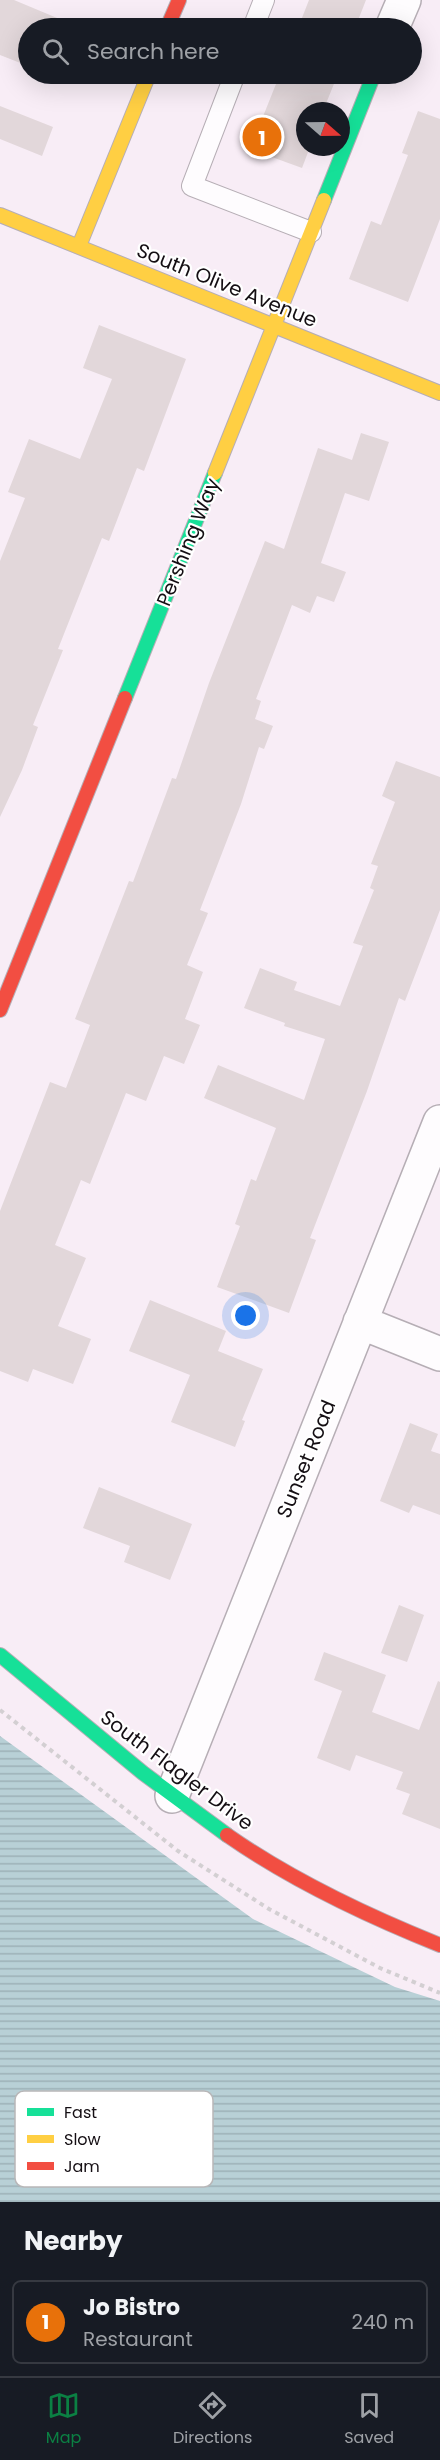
<!DOCTYPE html>
<style>
:root{--surface:#171b24;--page:#20242c;--text:#f1f3f6;--muted:#9ea1a6;--line:#363941;--accent:#0b8043}
body{margin:0;font-family:Poppins,sans-serif;background:var(--page);color:var(--text)}
.compass{position:absolute;left:296px;top:102px;width:54px;height:54px;border-radius:50%;background:var(--surface);box-shadow:0 6px 24px #0002;rotate:110deg}
.you{position:absolute;left:246px;top:1316px;width:21px;height:21px;margin:-15px;border:4px solid #fff;border-radius:50%;background:#1a73e8;box-shadow:0 0 0 9px #1a73e833}
.badge{display:grid;place-items:center;width:39px;height:39px;border-radius:50%;background:var(--accent);color:#fff;font-size:20px;font-weight:700}
.pin{position:absolute;translate:-50% -50%;border:3px solid #fff;box-shadow:0 2px 6px #0006}
.list{margin:0;padding:0;list-style:none}
h2{display:flex;justify-content:space-between;align-items:center;height:78px;margin:0;padding:0 24px;font-size:26px}
h2 small{font-size:20px;font-weight:400;color:var(--muted)}
.list li{display:grid;grid-template-columns:39px 1fr auto;gap:18px;align-items:center;box-sizing:border-box;height:84px;margin:0 12px 12px;padding:0 12px;border:2px solid var(--line);border-radius:9px}
.list b{display:block;font-size:22px;white-space:nowrap}
.list p{margin:0;font-size:20px;white-space:nowrap;color:var(--muted)}
.list em{font-size:20px;font-style:normal;color:var(--muted)}
.icon{flex:none;width:33px;height:33px;fill:none;stroke:currentColor;stroke-width:2;stroke-linecap:round;stroke-linejoin:round}
.map{position:relative;flex:none;width:440px;height:2202px;overflow:hidden}
.search{position:absolute;background:var(--surface);box-shadow:0 6px 24px #0002;left:18px;right:18px;top:18px;height:66px;display:flex;align-items:center;gap:15px;box-sizing:border-box;padding:0 21px;border-radius:33px;color:var(--muted);font-size:22px}
.sheet{height:174px;background:var(--surface)}
nav{display:flex;justify-content:space-around;align-items:center;box-sizing:border-box;height:84px;border-top:2px solid var(--line);background:var(--surface);font-size:16px;color:var(--muted)}
nav a{display:grid;justify-items:center;gap:3px}
nav .on{color:var(--accent)}
.map>svg:first-child{display:block}
.water{fill:url(#water-rules)}
.building{fill:#e2d7da}
.lines{fill:none;stroke-linecap:round;stroke-linejoin:round}
.lane-casing{stroke:#b6aeb5;stroke-width:22}
.street-casing{stroke:#b6aeb5;stroke-width:36}
.fast-casing{stroke:#b6aeb5;stroke-width:16}
.slow-casing{stroke:#b6aeb5;stroke-width:16}
.jam-casing{stroke:#b6aeb5;stroke-width:16}
.path{stroke:#d3cfd2;stroke-width:4;stroke-dasharray:4.5 4.5;stroke-linecap:butt}
.lane{stroke:#fefcfe;stroke-width:20}
.street{stroke:#fefcfe;stroke-width:33}
.fast{stroke:#16e098;stroke-width:14}
.slow{stroke:#ffcf43;stroke-width:14}
.jam{stroke:#f24e42;stroke-width:14}
.labels{text-anchor:middle;stroke-width:4.5;stroke-linejoin:round;paint-order:stroke}
.street-label{font-size:20px;fill:#140e13;stroke:#fff}
.key{fill:#fff;stroke:#b8b7b8;stroke-width:1.5}
.key-label{font-size:16px;fill:#140e13}
</style>
<div class="map">
<svg width="440" height="2202" viewBox="0 0 440 2202">
<defs>
<pattern id="water-rules" width="6" height="5" patternUnits="userSpaceOnUse" patternTransform="scale(1.5)"><rect width="6" height="5" fill="#b8d0d6"/><path d="M0 2.5h6" fill="none" stroke="#9db1b7"/></pattern>
</defs>
<rect width="100%" height="100%" fill="#f8edf6"/>
<!-- water -->
<path class="water" d="M 0,1736 L 253,1919 L 395,1987 L 440,2001 L 440,2202 L 0,2202 Z"/>
<!-- building -->
<path class="building" d="M 0,0 L 14,0 L 81,28 L 28,28 L 28,66 L 0,55 Z
M 309,0 L 366,0 L 355,28 L 298,28 Z
M 280,74 L 338,74 L 323,111 L 305,111 L 305,147 L 310,147 L 302,168 L 250,149 Z
M 0,106 L 53,127 L 42,156 L 0,139 Z
M 418,111 L 440,119 L 440,219 L 408,302 L 349,279 L 371,221 L 381,225 L 408,155 L 402,153 Z
M 99,325 L 186,359 L 144,471 L 137,468 L 109,541 L 102,538 L 58,649 L 63,650 L 33,725 L 38,727 L 22,770 L 0,817 L 0,561 L 25,498 L 8,492 L 29,439 L 80,459 L 112,379 L 83,368 Z
M 361,433 L 389,442 L 369,501 L 345,493 L 321,563 L 346,572 L 334,602 L 317,596 L 310,613 L 292,605 L 256,699 L 261,701 L 255,719 L 273,726 L 264,749 L 259,747 L 241,804 L 200,910 L 208,913 L 187,965 L 203,972 L 185,1019 L 200,1025 L 184,1064 L 164,1056 L 146,1101 L 126,1093 L 90,1184 L 81,1180 L 55,1245 L 86,1258 L 58,1326 L 91,1339 L 73,1384 L 33,1369 L 28,1382 L 0,1371 L 0,1211 L 50,1082 L 66,1088 L 90,1025 L 75,1019 L 129,881 L 133,882 L 172,778 L 176,779 L 209,683 L 265,541 L 284,549 L 318,448 L 352,460 Z
M 396,761 L 440,777 L 440,910 L 405,1001 L 399,998 L 367,1091 L 310,1238 L 316,1240 L 289,1313 L 217,1287 L 240,1226 L 235,1224 L 251,1179 L 256,1181 L 276,1128 L 204,1098 L 218,1065 L 304,1100 L 325,1039 L 284,1026 L 285,1023 L 244,1008 L 260,968 L 297,982 L 294,990 L 340,1006 L 363,946 L 353,943 L 374,890 L 370,888 L 378,866 L 371,864 L 395,802 L 382,796 Z
M 150,1300 L 226,1331 L 218,1351 L 263,1369 L 242,1420 L 245,1421 L 235,1447 L 171,1422 L 190,1375 L 129,1351 Z
M 410,1423 L 438,1434 L 431,1451 L 440,1454 L 440,1515 L 413,1505 L 409,1513 L 380,1501 Z
M 99,1487 L 192,1524 L 170,1580 L 124,1562 L 130,1546 L 83,1528 Z
M 399,1605 L 424,1615 L 407,1662 L 381,1653 Z
M 324,1652 L 386,1675 L 372,1712 L 419,1730 L 438,1681 L 440,1682 L 440,1829 L 402,1814 L 410,1794 L 396,1789 L 403,1772 L 356,1755 L 350,1771 L 317,1758 L 342,1691 L 314,1680 Z"/>
<g class="lines">
<defs>
<path id="lane" d="M 253,28 L 264,0
M 235,74 L 192,186 L 311,232"/>
<path id="street" d="M 392,28 L 404,0
M 360,1322 L 440,1354
M 172,1796 L 440,1122"/>
<path id="fast" d="M 324,200 L 374,74
M 125,698 L 215,473
M 0,1655 L 143,1773 L 227,1835"/>
<path id="slow" d="M 0,215 L 440,393
M 79,246 L 149,74
M 215,473 L 324,200"/>
<path id="jam" d="M 167,28 L 179,0
M 0,1010 L 125,698
M 227,1835 C 293,1881 365,1915 440,1945"/>
</defs>
<!-- lane casing -->
<use href="#lane" class="lane-casing"/>
<!-- street casing -->
<use href="#street" class="street-casing"/>
<!-- fast casing -->
<use href="#fast" class="fast-casing"/>
<!-- slow casing -->
<use href="#slow" class="slow-casing"/>
<!-- jam casing -->
<use href="#jam" class="jam-casing"/>
<!-- path -->
<path class="path" d="M 0,1710 L 178,1851 L 269,1909 L 380,1968 L 440,1993"/>
<!-- lane -->
<use href="#lane" class="lane"/>
<!-- street -->
<use href="#street" class="street"/>
<!-- fast -->
<use href="#fast" class="fast"/>
<!-- slow -->
<use href="#slow" class="slow"/>
<!-- jam -->
<use href="#jam" class="jam"/>
</g>
<g class="labels">
<!-- street labels -->
<g class="street-label">
<text transform="translate(227 285) rotate(22)" y="7">South Olive Avenue</text>
<text transform="translate(188 542) rotate(-68)" y="7">Pershing Way</text>
<text transform="translate(306 1459) rotate(-68)" y="7">Sunset Road</text>
<text transform="translate(177 1770) rotate(37)" y="7">South Flagler Drive</text>
</g>
</g>
<!-- legend -->
<rect x="15" y="2091" width="198" height="96" rx="9" class="key"/>
<rect x="27" y="2108" width="27" height="8" fill="#16e098"/>
<rect x="27" y="2135" width="27" height="8" fill="#ffcf43"/>
<rect x="27" y="2162" width="27" height="8" fill="#f24e42"/>
<g class="key-label">
<text x="64" y="2118">Fast</text>
<text x="64" y="2145">Slow</text>
<text x="64" y="2172">Jam</text>
</g>
</svg>
<svg class="compass" viewBox="-18 -18 36 36"><path d="M0-13l5 13h-10z" fill="#e53935"/><path d="M0 13l5-13h-10z" fill="#9ea1a6"/></svg>
<div class="you"></div>
<div class="pin badge" style="left:262px;top:137px;background:#e8710a">1</div>
<div class="search"><svg class="icon" aria-label="search" viewBox="0 0 24 24"><circle cx="10" cy="10" r="6"/><path d="M15 15l6 6"/></svg>Search here</div>
</div>
<section class="sheet">
<h2>Nearby<small></small></h2>
<ul class="list">
<li><span class="badge" style="background:#e8710a">1</span><div><b>Jo Bistro</b><p>Restaurant</p></div><em>240 m</em></li>
</ul>
</section>
<nav>
<a class="on"><svg class="icon" aria-label="map" viewBox="0 0 24 24"><path d="M3 6l6-2 6 2 6-2v14l-6 2-6-2-6 2zM9 4v14M15 6v14"/></svg>Map</a>
<a><svg class="icon" aria-label="directions" viewBox="0 0 24 24"><path d="M12 3l9 9-9 9-9-9zM9 14v-3h6M13 9l2 2-2 2"/></svg>Directions</a>
<a><svg class="icon" aria-label="saved" viewBox="0 0 24 24"><path d="M7 4h10v16l-5-4-5 4z"/></svg>Saved</a>
</nav>
